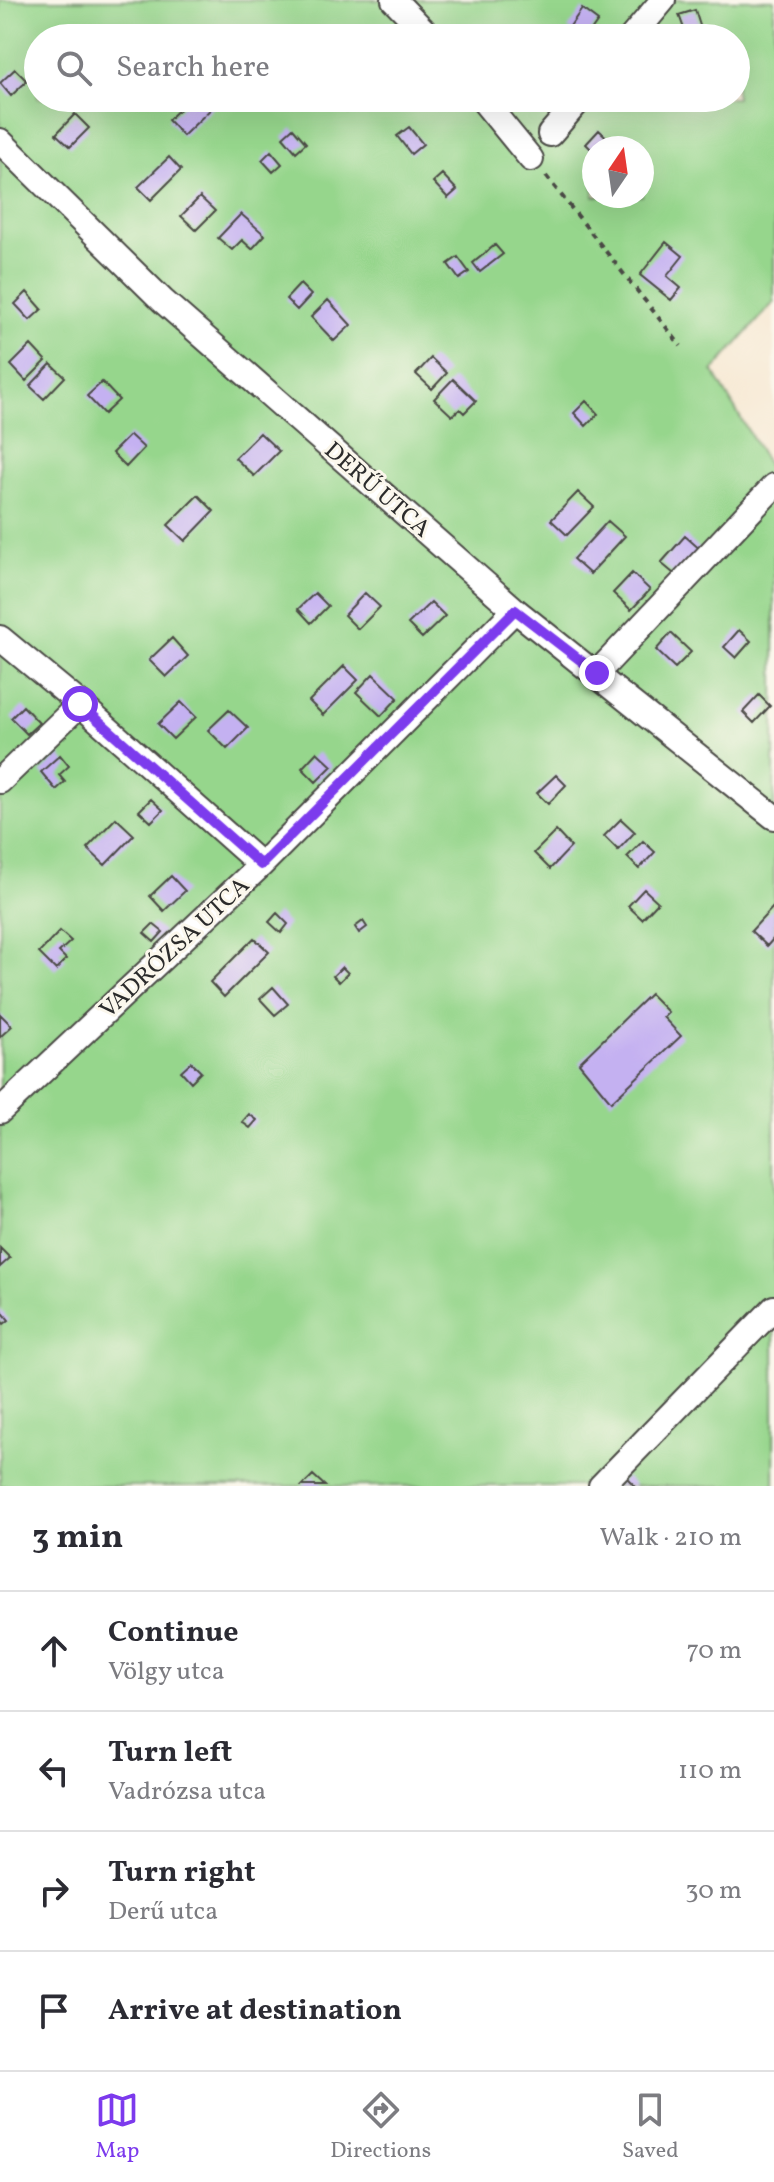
<!DOCTYPE html>
<meta charset="utf-8">
<style>
:root{--surface:#fff;--page:#f2f2f3;--text:#2b2b33;--muted:#7c7c81;--line:#e1e1e2;--accent:#7c3aed}
body{margin:0;font-family:Vollkorn,serif;background:var(--page);color:var(--text)}
.compass{position:absolute;left:582px;top:136px;width:72px;height:72px;border-radius:50%;background:var(--surface);box-shadow:0 8px 32px #0002;rotate:13deg}
.stop{position:absolute;width:24px;height:24px;margin:-18px;border:6px solid #7c3aed;border-radius:50%;background:#fff}
.stop.end{background:#7c3aed;border-color:#fff;box-shadow:0 2px 8px #0008}
.list{margin:0;padding:0;list-style:none}
h2{display:flex;justify-content:space-between;align-items:center;height:104px;margin:0;padding:0 32px;font-size:34px}
h2 small{font-size:26px;font-weight:400;color:var(--muted)}
.list li{display:grid;grid-template-columns:52px 1fr auto;gap:24px;align-items:center;box-sizing:border-box;height:120px;padding:0 32px;border-top:2px solid var(--line)}
.list b{display:block;font-size:30px;white-space:nowrap}
.list p{margin:0;font-size:26px;white-space:nowrap;color:var(--muted)}
.list em{font-size:26px;font-style:normal;color:var(--muted)}
.icon{flex:none;width:44px;height:44px;fill:none;stroke:currentColor;stroke-width:2;stroke-linecap:round;stroke-linejoin:round}
.map{position:relative;flex:none;width:774px;height:1486px;overflow:hidden}
.search{position:absolute;background:var(--surface);box-shadow:0 8px 32px #0002;left:24px;right:24px;top:24px;height:88px;display:flex;align-items:center;gap:20px;box-sizing:border-box;padding:0 28px;border-radius:44px;color:var(--muted);font-size:30px}
.sheet{height:584px;background:var(--surface)}
nav{display:flex;justify-content:space-around;align-items:center;box-sizing:border-box;height:112px;border-top:2px solid var(--line);background:var(--surface);font-size:22px;color:var(--muted)}
nav a{display:grid;justify-items:center;gap:4px}
nav .on{color:var(--accent)}
.map>svg:first-child{display:block}
.green{fill:#96d68c;stroke:#60805c;stroke-width:2;fill-rule:evenodd}
.building{fill:#c4b1f1}
.lines{fill:none;stroke-linecap:round;stroke-linejoin:round}
.minor-casing{stroke:#4a4844;stroke-width:28}
.path{stroke:#4a4844;stroke-width:4;stroke-dasharray:6 6;stroke-linecap:butt}
.minor{stroke:#fff;stroke-width:24}
.route{stroke:#7c3aed;stroke-width:10}
.labels{text-anchor:middle;stroke-width:6;stroke-linejoin:round;paint-order:stroke}
.street-label{font-size:24px;fill:#2b2b2b;stroke:#fbf7ec}
</style>
<div class="map">
<svg width="774" height="1486" viewBox="0 0 774 1486">
<rect width="100%" height="100%" fill="#fbf7ec"/>
<filter id="ink" filterUnits="userSpaceOnUse"><feTurbulence type="fractalNoise" baseFrequency=".0125" numOctaves="2"/><feDisplacementMap in="SourceGraphic" scale="16" xChannelSelector="R" yChannelSelector="G"/><feConvolveMatrix kernelMatrix="1 2 1 2 8 2 1 2 1" color-interpolation-filters="sRGB"/></filter>
<filter id="wash" filterUnits="userSpaceOnUse"><feTurbulence type="fractalNoise" baseFrequency=".006" numOctaves="4" result="noise"/><feDisplacementMap in="SourceGraphic" scale="32" xChannelSelector="R" yChannelSelector="G"/><feGaussianBlur stdDeviation="1.8" result="paint"/><feColorMatrix in="noise" values="0 0 0 0 0 0 0 0 0 0 0 0 0 0 0 0 0 1.4 0 .05"/><feComposite in="paint" operator="in"/></filter>
<g filter="url(#wash)">
<rect width="100%" height="100%" fill="#f7e9d4"/>
<!-- green -->
<path class="green" d="M 0,0 L 774,0 L 774,302 L 713,371 L 774,475 L 774,1486 L 0,1486 ZM 38,38 L 736,38 L 736,98 L 38,98 ZM 594,148 L 642,148 L 642,196 L 594,196 Z"/>
<g id="blocks">
<!-- building -->
<path class="building" d="M 582,9 L 598,21 L 586,38 L 568,29 Z
M 695,10 L 702,32 L 687,37 L 679,15 Z
M 15,69 L 27,81 L 11,96 L 0,83 Z
M 191,98 L 211,98 L 216,104 L 183,136 L 168,120 Z
M 334,98 L 360,98 L 347,111 Z
M 75,114 L 89,128 L 70,147 L 56,134 Z
M 409,127 L 423,144 L 411,154 L 397,136 Z
M 293,128 L 306,143 L 296,152 L 283,137 Z
M 599,130 L 615,145 L 594,148 L 594,152 L 586,144 Z
M 271,151 L 282,164 L 273,172 L 262,160 Z
M 169,157 L 181,170 L 151,200 L 138,187 Z
M 442,174 L 457,190 L 448,198 L 433,182 Z
M 200,197 L 215,211 L 196,230 L 181,216 Z
M 241,214 L 265,235 L 252,249 L 242,240 L 232,250 L 218,238 Z
M 666,242 L 683,256 L 667,276 L 681,288 L 671,300 L 640,275 Z
M 495,245 L 503,254 L 480,272 L 473,263 Z
M 458,257 L 469,272 L 459,279 L 448,264 Z
M 300,284 L 311,295 L 297,310 L 286,299 Z
M 27,292 L 42,309 L 30,320 L 15,304 Z
M 328,300 L 351,325 L 334,341 L 311,317 Z
M 31,345 L 46,361 L 26,381 L 11,365 Z
M 431,358 L 447,373 L 432,389 L 416,374 Z
M 51,364 L 65,377 L 44,399 L 30,386 Z
M 453,379 L 476,401 L 464,413 L 460,409 L 452,416 L 434,399 Z
M 102,382 L 119,400 L 104,414 L 87,396 Z
M 586,401 L 598,414 L 586,426 L 574,413 Z
M 260,433 L 279,451 L 254,476 L 235,458 Z
M 130,435 L 144,448 L 126,467 L 112,453 Z
M 578,492 L 594,507 L 567,535 L 551,520 Z
M 198,495 L 214,511 L 185,541 L 168,525 Z
M 608,521 L 625,536 L 590,574 L 573,559 Z
M 685,536 L 702,551 L 679,578 L 661,563 Z
M 632,573 L 650,590 L 631,610 L 613,593 Z
M 315,593 L 328,606 L 311,623 L 298,609 Z
M 365,593 L 380,607 L 358,629 L 344,615 Z
M 431,602 L 445,616 L 422,638 L 408,624 Z
M 739,630 L 751,641 L 736,658 L 724,647 Z
M 671,633 L 691,652 L 675,668 L 656,650 Z
M 172,638 L 188,656 L 166,677 L 149,660 Z
M 344,666 L 358,680 L 323,715 L 309,701 Z
M 373,674 L 398,698 L 381,716 L 356,692 Z
M 759,695 L 770,706 L 754,723 L 743,712 Z
M 181,702 L 196,717 L 173,739 L 158,724 Z
M 23,706 L 39,723 L 27,734 L 11,718 Z
M 229,710 L 248,728 L 227,749 L 208,730 Z
M 317,752 L 332,766 L 316,782 L 302,768 Z
M 60,755 L 69,766 L 59,775 L 65,782 L 56,790 L 41,772 Z
M 556,775 L 566,785 L 548,804 L 537,793 Z
M 151,799 L 163,810 L 151,822 L 139,811 Z
M 116,818 L 134,835 L 105,865 L 87,848 Z
M 621,819 L 635,832 L 618,850 L 604,836 Z
M 556,831 L 571,847 L 550,869 L 534,853 Z
M 643,841 L 655,852 L 639,869 L 627,857 Z
M 171,876 L 185,891 L 164,911 L 150,896 Z
M 644,889 L 658,902 L 642,919 L 628,906 Z
M 774,906 L 774,938 L 767,946 L 751,931 Z
M 277,913 L 288,924 L 281,933 L 269,922 Z
M 363,921 L 367,927 L 359,933 L 355,927 Z
M 153,924 L 163,932 L 154,942 L 144,933 Z
M 60,931 L 71,941 L 59,952 L 66,959 L 56,970 L 39,953 Z
M 254,938 L 269,952 L 224,997 L 210,982 Z
M 342,967 L 348,973 L 339,982 L 333,976 Z
M 273,987 L 288,1004 L 275,1015 L 260,999 Z
M 650,994 L 668,1012 L 663,1017 L 681,1036 L 611,1102 L 579,1063 Z
M 0,1014 L 12,1026 L 0,1037 Z
M 191,1062 L 201,1072 L 191,1082 L 181,1071 Z
M 249,1114 L 257,1120 L 250,1128 L 242,1122 Z
M 0,1248 L 10,1258 L 0,1267 Z
M 0,1309 L 9,1320 L 4,1324 L 0,1320 Z
M 313,1475 L 325,1486 L 302,1486 Z
M 626,1477 L 635,1486 L 616,1486 Z"/>
</g>
</g>
<g filter="url(#ink)">
<use href="#blocks" fill-opacity="0" stroke="#4a4844" stroke-width="2"/>
<g class="lines">
<defs>
<path id="minor" d="M 394,0 L 431,38
M 631,38 L 663,0
M 481,98 L 531,159
M 550,134 L 581,98
M 0,141 L 163,301 L 515,610 L 774,817
M 0,638 L 80,704 L 261,865
M 597,673 L 774,486
M 0,781 L 80,704
M 0,1111 L 261,865 L 515,610
M 601,1486 L 774,1308"/>
</defs>
<!-- minor casing -->
<use href="#minor" class="minor-casing"/>
<!-- path -->
<path class="path" d="M 546,176 L 681,346"/>
<!-- minor -->
<use href="#minor" class="minor"/>
</g>
</g>
<g class="lines" filter="url(#ink)">
<!-- route -->
<path class="route" d="M 80,704 L 261,865 L 515,610 L 597,673"/>
</g>
<g class="labels">
<!-- street labels -->
<g class="street-label">
<text transform="translate(378 489) rotate(41)" y="8">DERŰ UTCA</text>
<text transform="translate(174 947) rotate(-43)" y="8">VADRÓZSA UTCA</text>
</g>
</g>
</svg>
<svg class="compass" viewBox="-18 -18 36 36"><path d="M0-13l5 13h-10z" fill="#e53935"/><path d="M0 13l5-13h-10z" fill="#7c7c81"/></svg>
<div class="stop" style="left:80px;top:704px"></div>
<div class="stop end" style="left:597px;top:673px"></div>
<div class="search"><svg class="icon" aria-label="search" viewBox="0 0 24 24"><circle cx="10" cy="10" r="6"/><path d="M15 15l6 6"/></svg>Search here</div>
</div>
<section class="sheet">
<h2>3 min<small>Walk · 210 m</small></h2>
<ul class="list">
<li><svg class="icon" aria-label="ahead" viewBox="0 0 24 24"><path d="M12 20V5M6 11l6-6 6 6"/></svg><div><b>Continue</b><p>Völgy utca</p></div><em>70 m</em></li>
<li><svg class="icon" aria-label="left" viewBox="0 0 24 24"><path d="M17 20v-9H6M10 6l-5 5 5 5"/></svg><div><b>Turn left</b><p>Vadrózsa utca</p></div><em>110 m</em></li>
<li><svg class="icon" aria-label="right" viewBox="0 0 24 24"><path d="M7 20v-9h11M14 6l5 5-5 5"/></svg><div><b>Turn right</b><p>Derű utca</p></div><em>30 m</em></li>
<li><svg class="icon" aria-label="arrive" viewBox="0 0 24 24"><path d="M6 21V4h12l-3 4 3 4H6"/></svg><div><b>Arrive at destination</b></div></li>
</ul>
</section>
<nav>
<a class="on"><svg class="icon" aria-label="map" viewBox="0 0 24 24"><path d="M3 6l6-2 6 2 6-2v14l-6 2-6-2-6 2zM9 4v14M15 6v14"/></svg>Map</a>
<a><svg class="icon" aria-label="directions" viewBox="0 0 24 24"><path d="M12 3l9 9-9 9-9-9zM9 14v-3h6M13 9l2 2-2 2"/></svg>Directions</a>
<a><svg class="icon" aria-label="saved" viewBox="0 0 24 24"><path d="M7 4h10v16l-5-4-5 4z"/></svg>Saved</a>
</nav>
